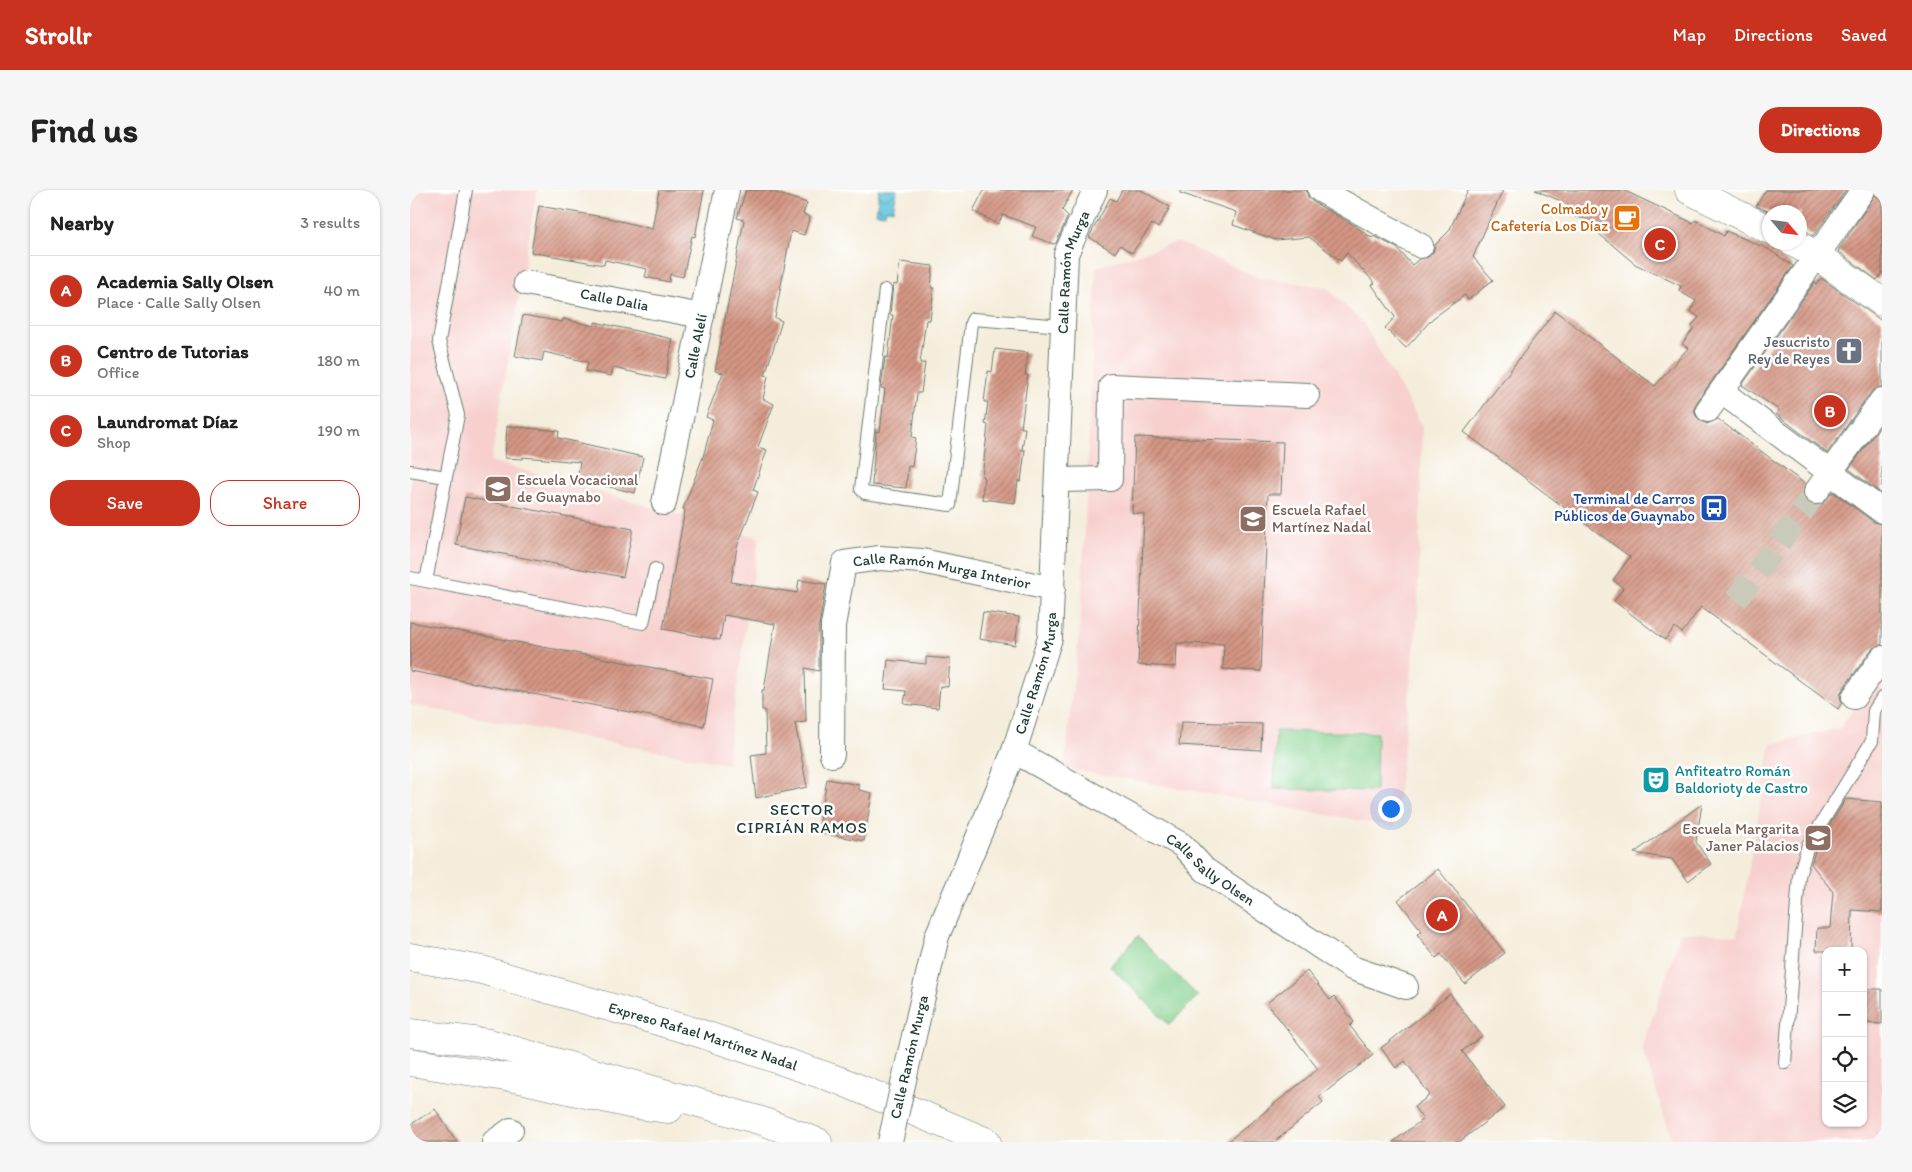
<!DOCTYPE html>
<meta charset="utf-8">
<style>
:root{--surface:#fff;--page:#f6f6f6;--text:#222;--muted:#767676;--line:#e0e0e0;--accent:#c8321e}
body{margin:0;font-family:Itim,sans-serif;background:var(--page);color:var(--text)}
.controls{position:absolute;right:15px;bottom:15px;display:grid;overflow:hidden;border-radius:10px;box-shadow:0 1px 4px #0004}
.controls button{width:45px;height:45px;display:grid;place-items:center;padding:0;border:0;border-bottom:1px solid var(--line);background:var(--surface);color:var(--text);font:25px sans-serif}
.compass{position:absolute;left:1352px;top:15px;width:45px;height:45px;border-radius:50%;background:var(--surface);box-shadow:0 1px 4px #0004;rotate:118deg}
.you{position:absolute;left:980px;top:618px;width:18px;height:18px;margin:-12px;border:4px solid #fff;border-radius:50%;background:#1a73e8;box-shadow:0 0 0 8px #1a73e833}
.badge{display:grid;place-items:center;width:32px;height:32px;border-radius:50%;background:var(--accent);color:#fff;font-size:16px;font-weight:700}
.pin{position:absolute;translate:-50% -50%;border:2px solid #fff;box-shadow:0 1px 5px #0006}
.list{margin:0;padding:0;list-style:none}
h2{display:flex;justify-content:space-between;align-items:center;height:65px;margin:0;padding:0 20px;font-size:21px}
h2 small{font-size:16px;font-weight:400;color:var(--muted)}
.list li{display:grid;grid-template-columns:32px 1fr auto;gap:15px;align-items:center;box-sizing:border-box;height:70px;padding:0 20px;border-top:1px solid var(--line)}
.list b{display:block;font-size:19px;white-space:nowrap}
.list p{margin:0;font-size:16px;white-space:nowrap;color:var(--muted)}
.list em{font-size:16px;font-style:normal;color:var(--muted)}
.actions{display:flex;gap:10px;padding:15px 20px}
.actions a{flex:1;padding:11px 0;border:1px solid var(--accent);border-radius:20px;text-align:center;font-size:18px;color:var(--accent)}
.actions .main{background:var(--accent);color:#fff}
.icon{flex:none;width:28px;height:28px;fill:none;stroke:currentColor;stroke-width:2;stroke-linecap:round;stroke-linejoin:round}
.map{position:relative;flex:none;width:1472px;height:952px;overflow:hidden;border-radius:20px}
header{display:flex;align-items:center;gap:30px;box-sizing:border-box;height:70px;padding:0 25px;background:var(--accent);color:#fff}
header strong{font-size:24px}
nav{display:flex;gap:28px;margin-inline-start:auto;font-size:18px}
.intro{display:flex;align-items:center;justify-content:space-between;box-sizing:border-box;height:120px;padding:0 30px}
h1{margin:0;font-size:35px}
.button{padding:12px 22px;border-radius:20px;background:var(--accent);color:#fff;font-size:18px;font-weight:700}
main{display:flex;gap:30px;padding:0 30px}
aside{flex:1;background:var(--surface);border-radius:20px;box-shadow:0 1px 4px #0004}
.map>svg:first-child{display:block}
.built{fill:#f7d0ce;fill-rule:evenodd}
.green{fill:#85d18e;stroke:#528761}
.water{fill:url(#water-waves);stroke:#3e8088}
.building{fill:url(#building-hatch)}
.lines{fill:none;stroke-linecap:round;stroke-linejoin:round}
.minor-tunnel{stroke:#cacaba;stroke-width:24;stroke-dasharray:24 12;stroke-linecap:butt}
.service-casing{stroke:#6a7b6e;stroke-width:14}
.minor-casing{stroke:#6a7b6e;stroke-width:26}
.tertiary-casing{stroke:#6a7b6e;stroke-width:29}
.motorway-casing{stroke:#6a7b6e;stroke-width:29}
.service{stroke:#fff;stroke-width:12}
.minor{stroke:#fff;stroke-width:24}
.tertiary{stroke:#fff;stroke-width:28}
.motorway{stroke:#fff;stroke-width:28}
.minor-bridge-casing{stroke:#6a7b6e;stroke-width:26;stroke-linecap:butt}
.minor-bridge{stroke:#fff;stroke-width:24}
.labels{text-anchor:middle;stroke-width:5;stroke-linejoin:round;paint-order:stroke}
.food-label{font-size:15px;fill:#c56008;stroke:#fff;text-anchor:end}
.street-label{font-size:15px;fill:#1f3d34;stroke:#fff}
.worship-label{font-size:15px;fill:#5b616d;stroke:#fff;text-anchor:end}
.education-label{font-size:15px;fill:#785e54;stroke:#fff;text-anchor:start}
.transit-label{font-size:15px;fill:#164399;stroke:#fff;text-anchor:end}
.culture-label{font-size:15px;fill:#0d838f;stroke:#fff;text-anchor:start}
.neighbourhood-label{font-size:16px;letter-spacing:1px;fill:#1f3d34;stroke:#fff}
</style>
<header>
<strong>Strollr</strong>
<nav><a>Map</a><a>Directions</a><a>Saved</a></nav>
</header>
<div class="intro"><h1>Find us</h1><a class="button">Directions</a></div>
<main>
<aside>
<h2>Nearby<small>3 results</small></h2>
<ul class="list">
<li><span class="badge">A</span><div><b>Academia Sally Olsen</b><p>Place · Calle Sally Olsen</p></div><em>40 m</em></li>
<li><span class="badge">B</span><div><b>Centro de Tutorias</b><p>Office</p></div><em>180 m</em></li>
<li><span class="badge">C</span><div><b>Laundromat Díaz</b><p>Shop</p></div><em>190 m</em></li>
</ul>
<div class="actions"><a class="main">Save</a><a>Share</a></div>
</aside>
<div class="map">
<svg width="1472" height="952" viewBox="0 0 1472 952">
<defs>
<pattern id="water-waves" width="16" height="10" patternUnits="userSpaceOnUse" patternTransform="scale(1.25)"><rect width="16" height="10" fill="#5ec4db"/><path d="M0 5q4-4 8 0t8 0" fill="none" stroke="#4da0b2"/></pattern>
<pattern id="building-hatch" width="6" height="6" patternUnits="userSpaceOnUse" patternTransform="scale(1.25)"><rect width="6" height="6" fill="#d59684"/><path d="M-1 1l2-2M0 6l6-6M5 7l2-2" fill="none" stroke="#ac7c6d"/></pattern>
</defs>
<rect width="100%" height="100%" fill="#fff"/>
<filter id="ink" filterUnits="userSpaceOnUse"><feTurbulence type="fractalNoise" baseFrequency=".02" numOctaves="2"/><feDisplacementMap in="SourceGraphic" scale="10" xChannelSelector="R" yChannelSelector="G"/><feConvolveMatrix kernelMatrix="1 2 1 2 8 2 1 2 1" color-interpolation-filters="sRGB"/></filter>
<filter id="wash" filterUnits="userSpaceOnUse"><feTurbulence type="fractalNoise" baseFrequency=".0096" numOctaves="4" result="noise"/><feDisplacementMap in="SourceGraphic" scale="20" xChannelSelector="R" yChannelSelector="G"/><feGaussianBlur stdDeviation="1.12" result="paint"/><feColorMatrix in="noise" values="0 0 0 0 0 0 0 0 0 0 0 0 0 0 0 0 0 1.4 0 .05"/><feComposite in="paint" operator="in"/></filter>
<g filter="url(#wash)">
<rect width="100%" height="100%" fill="#f5eddb"/>
<!-- built -->
<path class="built" d="M 0,0 L 127,0 L 81,271 L 349,348 L 316,574 L 0,515 Z
M 768,52 L 849,88 L 916,97 L 953,133 L 1012,235 L 1008,424 L 985,637 L 654,578 L 671,426 L 686,77 Z
M 1472,481 L 1472,952 L 1263,952 L 1232,858 L 1271,742 L 1327,745 L 1361,554 L 1430,538 ZM 1416,761 L 1453,761 L 1453,933 L 1416,933 Z"/>
<!-- green -->
<path class="green" d="M 866,541 L 967,543 L 966,601 L 864,599 Z
M 728,746 L 788,806 L 759,835 L 700,776 Z"/>
<!-- water -->
<path class="water" d="M 469,0 L 487,0 L 483,20 L 476,19 L 475,24 L 466,23 Z"/>
<g id="blocks">
<!-- building -->
<path class="building" d="M 249,0 L 294,0 L 285,47 L 282,46 L 273,87 L 260,84 L 259,92 L 235,87 L 237,79 L 195,70 L 194,75 L 121,62 L 129,16 L 198,28 L 242,39 Z
M 336,0 L 357,0 L 397,13 L 393,24 L 400,27 L 394,45 L 381,41 L 365,128 L 372,131 L 355,185 L 358,186 L 353,209 L 364,214 L 348,257 L 357,260 L 343,300 L 348,302 L 327,357 L 321,392 L 387,403 L 389,390 L 416,394 L 409,436 L 409,481 L 395,478 L 396,532 L 385,533 L 397,597 L 346,608 L 341,565 L 356,563 L 355,520 L 352,520 L 352,500 L 354,500 L 365,434 L 314,425 L 310,450 L 253,439 L 275,320 L 273,319 L 293,267 L 303,230 L 296,227 L 313,183 L 305,181 L 334,30 L 327,28 Z
M 574,0 L 663,0 L 652,20 L 658,26 L 646,53 L 643,54 L 622,46 L 626,37 L 593,25 L 588,34 L 563,21 Z
M 712,0 L 731,0 L 760,17 L 748,38 L 742,34 L 722,63 L 710,55 L 705,63 L 679,47 L 700,8 L 706,11 Z
M 770,0 L 896,0 L 898,7 L 903,12 L 944,35 L 962,48 L 964,46 L 987,58 L 1002,75 L 1009,69 L 1018,67 L 1023,62 L 1025,55 L 1039,41 L 1058,0 L 1093,0 L 1063,67 L 1083,90 L 1058,110 L 1055,105 L 1023,128 L 996,158 L 975,138 L 985,127 L 962,95 L 965,93 L 937,63 L 931,71 L 899,47 L 866,50 L 823,35 L 826,22 L 770,3 Z
M 1125,0 L 1213,0 L 1283,33 L 1285,30 L 1314,46 L 1316,41 L 1358,59 L 1383,76 L 1287,212 L 1284,219 L 1286,226 L 1291,231 L 1297,234 L 1308,229 L 1395,294 L 1393,307 L 1398,313 L 1405,316 L 1412,314 L 1423,302 L 1464,332 L 1472,334 L 1472,454 L 1461,460 L 1433,499 L 1430,506 L 1432,513 L 1428,519 L 1291,417 L 1272,443 L 1265,437 L 1255,450 L 1204,411 L 1213,398 L 1203,390 L 1220,367 L 1054,242 L 1145,121 L 1245,196 L 1278,158 L 1272,154 L 1284,138 L 1282,136 L 1289,127 L 1280,121 L 1286,111 L 1269,101 L 1271,96 L 1225,74 L 1182,38 L 1184,34 L 1155,20 L 1158,14 Z
M 1356,0 L 1436,0 L 1403,46 L 1390,36 L 1390,26 L 1392,22 L 1360,22 L 1346,16 Z
M 1465,5 L 1472,10 L 1472,83 L 1467,90 L 1428,61 Z
M 490,72 L 523,76 L 521,98 L 524,98 L 520,130 L 516,130 L 510,173 L 515,173 L 511,203 L 507,203 L 502,247 L 506,248 L 502,277 L 498,276 L 496,298 L 462,295 L 466,241 L 470,242 L 475,199 L 471,198 L 475,167 L 478,168 L 483,125 L 480,125 L 483,94 L 487,95 Z
M 1411,88 L 1472,131 L 1472,196 L 1461,202 L 1417,263 L 1366,224 L 1369,220 L 1332,195 L 1405,92 L 1407,94 Z
M 113,125 L 152,132 L 153,129 L 185,136 L 185,132 L 263,149 L 255,189 L 203,178 L 201,186 L 176,181 L 178,172 L 134,162 L 132,171 L 105,166 Z
M 585,159 L 618,163 L 615,185 L 618,185 L 611,238 L 615,238 L 612,260 L 615,260 L 611,292 L 608,291 L 605,313 L 572,309 L 574,287 L 572,287 L 578,235 L 575,234 L 578,212 L 574,212 L 578,181 L 582,182 Z
M 1472,234 L 1472,304 L 1439,279 Z
M 97,236 L 149,241 L 148,248 L 233,267 L 225,303 L 167,289 L 170,272 L 113,267 L 113,269 L 95,268 Z
M 725,247 L 873,252 L 871,304 L 858,304 L 851,481 L 813,479 L 814,454 L 767,453 L 766,477 L 728,475 L 734,324 L 722,323 Z
M 55,307 L 223,339 L 213,387 L 46,355 Z
M 573,422 L 609,427 L 605,455 L 569,449 Z
M 0,432 L 303,489 L 294,536 L 0,481 Z
M 516,467 L 540,469 L 538,497 L 530,496 L 528,518 L 494,514 L 496,501 L 475,499 L 478,470 L 516,474 Z
M 771,532 L 852,534 L 851,560 L 769,555 Z
M 417,589 L 449,595 L 449,600 L 462,603 L 454,651 L 408,642 Z
M 1436,609 L 1472,612 L 1472,722 L 1442,720 L 1441,761 L 1406,761 L 1407,738 L 1420,738 L 1423,702 L 1401,674 L 1406,658 Z
M 1292,614 L 1286,652 L 1301,674 L 1295,678 L 1278,691 L 1262,669 L 1224,663 Z
M 1028,679 L 1095,763 L 1055,794 L 1031,764 L 1026,768 L 1007,744 L 1012,741 L 988,710 Z
M 897,781 L 920,810 L 924,806 L 944,832 L 940,836 L 963,865 L 909,907 L 913,912 L 864,952 L 817,952 L 908,879 L 857,813 Z
M 1453,799 L 1472,799 L 1472,834 L 1453,833 Z
M 1040,804 L 1072,846 L 1052,861 L 1095,917 L 1049,952 L 983,952 L 1013,929 L 1004,917 L 1020,905 L 995,871 L 986,878 L 971,858 Z
M 25,919 L 47,952 L 5,952 L 0,944 L 0,935 Z"/>
</g>
</g>
<g filter="url(#ink)">
<use href="#blocks" fill-opacity="0" stroke="#6a7b6e" stroke-width="1"/>
<g class="lines">
<!-- minor-tunnel -->
<path class="minor-tunnel" d="M 1326,410 L 1406,302"/>
<defs>
<path id="service" d="M 475,100 L 451,299 L 455,303 L 540,315 L 561,133 L 563,129 L 653,136
M 0,281 L 36,287
M 0,388 L 233,433 L 245,379
M 16,391 L 48,225 L 29,151 L 56,0
M 1375,873 L 1389,686 L 1398,655 L 1462,551 L 1464,521 L 1472,508"/>
<g id="minor">
<path d="M 910,0 L 1011,56"/>
<path id="s1" d="M 116,93 L 292,126"/>
<path d="M 1312,202 L 1472,321"/>
<path d="M 1298,220 L 1453,0"/>
<path d="M 647,290 L 700,289 L 701,196 L 897,205"/>
<path d="M 1406,302 L 1472,210"/>
<path id="s2" d="M 254,313 L 317,0"/>
<path d="M 1444,507 L 1472,468"/>
<path id="s3" d="M 604,561 L 772,655 L 795,680 L 942,778 L 996,797"/>
<path id="s4" d="M 422,565 L 423,436 L 434,373 L 470,368 L 512,371 L 643,399"/>
<path id="s5" d="M 506,837 L 527,746 L 604,561 L 640,448 L 656,64 L 685,0"/>
<path d="M 84,952 L 101,940"/>
</g>
<path id="tertiary" d="M 1279,0 L 1360,40
M 1382,52 L 1406,65 L 1472,112"/>
<g id="motorway">
<path id="s6" d="M 0,767 L 72,780 L 289,843 L 431,891 L 577,952"/>
<path d="M 0,843 L 79,853 L 352,931 L 408,952"/>
<path d="M 0,872 L 115,890 L 220,914 L 259,919"/>
</g>
</defs>
<!-- service casing -->
<use href="#service" class="service-casing"/>
<!-- minor casing -->
<use href="#minor" class="minor-casing"/>
<!-- tertiary casing -->
<use href="#tertiary" class="tertiary-casing"/>
<!-- motorway casing -->
<use href="#motorway" class="motorway-casing"/>
<!-- service -->
<use href="#service" class="service"/>
<!-- minor -->
<use href="#minor" class="minor"/>
<!-- tertiary -->
<use href="#tertiary" class="tertiary"/>
<!-- motorway -->
<use href="#motorway" class="motorway"/>
<defs>
<path id="minor-bridge" d="M 480,952 L 506,837"/>
</defs>
<!-- minor-bridge casing -->
<use href="#minor-bridge" class="minor-bridge-casing"/>
<!-- minor-bridge -->
<use href="#minor-bridge" class="minor-bridge"/>
</g>
</g>
<!-- icons -->
<defs>
<symbol id="cafe-square" viewBox="-11 -11 22 22"><rect x="-9" y="-9" width="18" height="18" rx="4" fill="#e8710a" stroke="#fff"/><path d="M-5.5-4.5H6V0H3Q3 3.5 0 3.5H-2.5Q-5.5 3.5-5.5 0ZM3-3.2v2h1.7v-2ZM-6 4.5H4V6H-6Z" fill="#fff"/></symbol>
<symbol id="church-square" viewBox="-11 -11 22 22"><rect x="-9" y="-9" width="18" height="18" rx="4" fill="#6b7280" stroke="#fff"/><path d="M-1.2-6h2.4v3.5h3.3v2.4h-3.3V6h-2.4V-.1h-3.3v-2.4h3.3Z" fill="#fff"/></symbol>
<symbol id="school-square" viewBox="-11 -11 22 22"><rect x="-9" y="-9" width="18" height="18" rx="4" fill="#8d6e63" stroke="#fff"/><path d="M0-5L7-2L0 1L-7-2ZM-4 1L0 2.5L4 1V4Q0 6-4 4Z" fill="#fff"/></symbol>
<symbol id="bus-square" viewBox="-11 -11 22 22"><rect x="-9" y="-9" width="18" height="18" rx="4" fill="#1a4fb4" stroke="#fff"/><path d="M-5-6H5V4H4V6H2V4H-2V6H-4V4H-5ZM-3.5-4V0h7V-4ZM-3.5 1.2v1.5H-2V1.2ZM2 1.2v1.5H3.5V1.2Z" fill="#fff"/></symbol>
<symbol id="theatre-square" viewBox="-11 -11 22 22"><rect x="-9" y="-9" width="18" height="18" rx="4" fill="#0f9aa8" stroke="#fff"/><path d="M-5-5.5Q0-4 5-5.5V0Q5 5 0 6Q-5 5-5 0ZM-3.3-2.5H-1v1.5H-3.3ZM1-2.5H3.3v1.5H1ZM-2.8 1Q0 5.5 2.8 1Z" fill="#fff"/></symbol>
</defs>
<g fill-rule="evenodd">
<use href="#cafe-square" x="1201" y="12" width="32" height="32"/>
<use href="#church-square" x="1423" y="145" width="32" height="32"/>
<use href="#school-square" x="72" y="283" width="32" height="32"/>
<use href="#bus-square" x="1288" y="302" width="32" height="32"/>
<use href="#school-square" x="827" y="313" width="32" height="32"/>
<use href="#theatre-square" x="1230" y="574" width="32" height="32"/>
<use href="#school-square" x="1392" y="632" width="32" height="32"/>
</g>
<g class="labels">
<!-- food labels -->
<g class="food-label">
<text x="1198" y="24">Colmado y<tspan x="1198" dy="17">Cafetería Los Díaz</tspan></text>
</g>
<!-- street labels -->
<g class="street-label">
<text dy="5" stroke="none"><textPath href="#s5" startOffset="780">Calle Ramón Murga</textPath></text>
<text dy="5" stroke="none"><textPath href="#s1" startOffset="90">Calle Dalia</textPath></text>
<text dy="5" stroke="none"><textPath href="#s2" startOffset="160">Calle Alelí</textPath></text>
<text dy="5" stroke="none"><textPath href="#s4" startOffset="292">Calle Ramón Murga Interior</textPath></text>
<text dy="5" stroke="none"><textPath href="#s5" startOffset="375">Calle Ramón Murga</textPath></text>
<text dy="5" stroke="none"><textPath href="#s3" startOffset="230">Calle Sally Olsen</textPath></text>
<text dy="5" stroke="none"><textPath href="#s6" startOffset="304">Expreso Rafael Martínez Nadal</textPath></text>
<text transform="translate(499 867) rotate(-77)" y="5">Calle Ramón Murga</text>
</g>
<!-- worship labels -->
<g class="worship-label">
<text x="1420" y="157">Jesucristo<tspan x="1420" dy="17">Rey de Reyes</tspan></text>
</g>
<!-- education labels -->
<g class="education-label">
<text x="107" y="295">Escuela Vocacional<tspan x="107" dy="17">de Guaynabo</tspan></text>
<text x="862" y="325">Escuela Rafael<tspan x="862" dy="17">Martínez Nadal</tspan></text>
<text x="1389" y="644" text-anchor="end">Escuela Margarita<tspan x="1389" dy="17">Janer Palacios</tspan></text>
</g>
<!-- transit labels -->
<g class="transit-label">
<text x="1285" y="314">Terminal de Carros<tspan x="1285" dy="17">Públicos de Guaynabo</tspan></text>
</g>
<!-- culture labels -->
<g class="culture-label">
<text x="1265" y="586">Anfiteatro Román<tspan x="1265" dy="17">Baldorioty de Castro</tspan></text>
</g>
<!-- neighbourhood labels -->
<g class="neighbourhood-label">
<text x="392" y="625">SECTOR<tspan x="392" dy="18">CIPRIÁN RAMOS</tspan></text>
</g>
</g>
</svg>
<div class="controls">
<button>+</button>
<button>−</button>
<button><svg class="icon" aria-label="locate" viewBox="0 0 24 24"><circle cx="12" cy="12" r="6"/><path d="M12 2v4M12 18v4M2 12h4M18 12h4"/></svg></button>
<button><svg class="icon" aria-label="layers" viewBox="0 0 24 24"><path d="M12 4l9 5-9 5-9-5zM3 14l9 5 9-5"/></svg></button>
</div>
<svg class="compass" viewBox="-18 -18 36 36"><path d="M0-13l5 13h-10z" fill="#e53935"/><path d="M0 13l5-13h-10z" fill="#767676"/></svg>
<div class="you"></div>
<div class="pin badge" style="left:1032px;top:725px">A</div>
<div class="pin badge" style="left:1420px;top:221px">B</div>
<div class="pin badge" style="left:1250px;top:54px">C</div>
</div>
</main>
